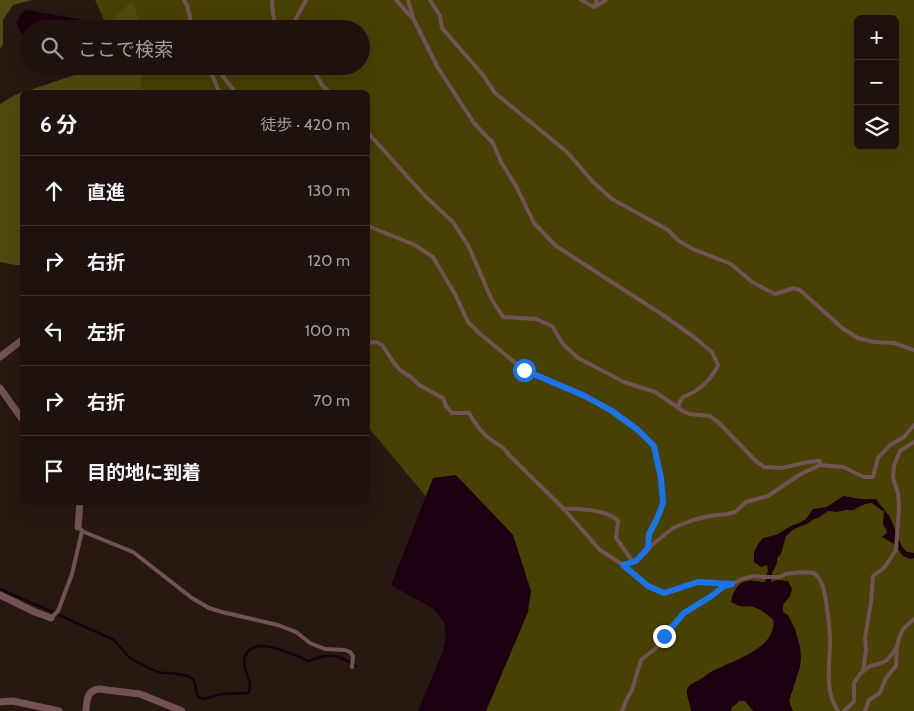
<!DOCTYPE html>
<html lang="ja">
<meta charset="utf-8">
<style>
:root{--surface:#1d120e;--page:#251b17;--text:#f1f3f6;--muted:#a09e9e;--line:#3b322e}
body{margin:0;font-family:Cabin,"Noto Sans JP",sans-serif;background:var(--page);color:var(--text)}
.controls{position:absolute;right:15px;top:15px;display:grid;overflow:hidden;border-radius:8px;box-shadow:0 5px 20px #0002}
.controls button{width:45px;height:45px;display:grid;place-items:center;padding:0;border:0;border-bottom:1px solid var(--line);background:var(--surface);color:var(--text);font:25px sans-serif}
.stop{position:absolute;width:15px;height:15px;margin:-11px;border:4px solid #1a73e8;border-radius:50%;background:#fff}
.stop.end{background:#1a73e8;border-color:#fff;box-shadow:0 1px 5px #0008}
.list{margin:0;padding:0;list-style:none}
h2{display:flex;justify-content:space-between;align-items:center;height:65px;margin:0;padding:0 20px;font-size:21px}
h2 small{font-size:16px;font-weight:400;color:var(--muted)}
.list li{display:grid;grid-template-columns:32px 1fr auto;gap:15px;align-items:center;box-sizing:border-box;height:70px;padding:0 20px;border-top:1px solid var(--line)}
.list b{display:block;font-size:19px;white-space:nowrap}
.list em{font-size:16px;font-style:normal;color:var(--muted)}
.icon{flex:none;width:28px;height:28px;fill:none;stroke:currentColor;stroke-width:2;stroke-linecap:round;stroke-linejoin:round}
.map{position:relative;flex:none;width:914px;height:711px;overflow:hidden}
.search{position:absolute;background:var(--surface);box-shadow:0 5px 20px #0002;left:20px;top:20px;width:350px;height:55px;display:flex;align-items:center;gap:12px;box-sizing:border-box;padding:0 18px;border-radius:28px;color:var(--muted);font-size:19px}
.panel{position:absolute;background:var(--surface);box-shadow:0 5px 20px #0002;left:20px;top:90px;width:350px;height:415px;border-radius:8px}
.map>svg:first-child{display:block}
.green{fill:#484103;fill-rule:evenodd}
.forest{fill:#514b10}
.water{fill:#1c0011}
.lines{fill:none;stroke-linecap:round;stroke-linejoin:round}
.stream{stroke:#1c0011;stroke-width:2.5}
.lane{stroke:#725254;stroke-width:4}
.street{stroke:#725254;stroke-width:7}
.route{stroke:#1a73e8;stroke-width:6}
</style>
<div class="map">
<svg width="914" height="711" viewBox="0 0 914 711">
<rect width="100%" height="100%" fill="#271812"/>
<!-- green -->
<path class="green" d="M 95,0 L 914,0 L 914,711 L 446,711 L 473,553 L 368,427 L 368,92 L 138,92 L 126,66 L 361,66 L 361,29 L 108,29 ZM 858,19 L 895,19 L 895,146 L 858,146 Z"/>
<!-- forest -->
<path class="forest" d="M 0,0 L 32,0 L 13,5 L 3,20 L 3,45 L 0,49 Z
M 133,1 L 141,29 L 120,29 L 114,16 Z
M 101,66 L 141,66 L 141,88 L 153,92 L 22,92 L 22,265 L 16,265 L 0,262 L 0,104 L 15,95 Z"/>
<!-- water -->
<path class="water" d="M 26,10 L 79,19 L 95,29 L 29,29 L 29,48 L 16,22 L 21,14 Z
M 456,475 L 513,535 L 531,591 L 528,612 L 486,711 L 418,711 L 443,651 L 446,635 L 444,622 L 434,609 L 391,585 L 433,478 Z
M 843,496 L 861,499 L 876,499 L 890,517 L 902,547 L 907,552 L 914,553 L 914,558 L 911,559 L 903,556 L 894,544 L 882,537 L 887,533 L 886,529 L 883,525 L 884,511 L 881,510 L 872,503 C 866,503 859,506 854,510 L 846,510 L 837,512 L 828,511 L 818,518 L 814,519 L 807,524 L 794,529 L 786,536 L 781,554 L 777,558 C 778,565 773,569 772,575 C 771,578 771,580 771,582 L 778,580 L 788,581 L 792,589 L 790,596 L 783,605 L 783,612 L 788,615 L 795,629 L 800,646 L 801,658 L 800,667 L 789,701 L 793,711 L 753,711 L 745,701 L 739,701 L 735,705 L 732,707 L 731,711 L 691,711 C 691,705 685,693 687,689 C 690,684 695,682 699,680 C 703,678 706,675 709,673 C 728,662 770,651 773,627 C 774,624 774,623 773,620 C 769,615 759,608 753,607 C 743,605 743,609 731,602 C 733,592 737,582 748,581 C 753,580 760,582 765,582 L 768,570 L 767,565 L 761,567 L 754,562 L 754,552 L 759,543 L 763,538 L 776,535 L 791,526 L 801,522 L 806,519 L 813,509 L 827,507 Z"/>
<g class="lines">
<!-- stream -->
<path class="stream" d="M 0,589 L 46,609 L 114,640 L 128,656 L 133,660 L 155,671 L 162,673 L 171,673 L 188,676 L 193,679 L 195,684 L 197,695 L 200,698 L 204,699 L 222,694 L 248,693 C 255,683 240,668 245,656 C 255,635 287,653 302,658 C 304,659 306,661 309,661 C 312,660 317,658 320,657 C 336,653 342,658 356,666"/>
<!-- lane -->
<path class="lane" d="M 184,0 L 187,6 L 193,29
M 272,0 C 273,10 272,21 279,29
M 396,0 L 414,20 L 438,68 L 474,123 L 493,143 L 501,162 L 516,186 L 534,223 L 556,246 L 663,315 L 694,337 L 712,352 L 718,365 C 714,374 706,384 697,390 C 688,397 681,393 678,408
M 408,0 L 413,18
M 430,0 L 440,16 L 442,28 L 483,75 L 495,93 L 567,152 L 593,182 L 612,199 L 668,230 L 679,241 L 693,249 L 731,264 L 752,282 L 775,294 L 794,288 L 800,290 L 842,328 L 858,338 L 874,342 L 894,343 L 914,350
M 581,0 L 594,7 L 606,0
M 594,7 L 597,0
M 292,29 L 292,26 L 306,0
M 207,66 L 213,77 L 219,92
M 215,66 L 235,92
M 311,66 L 322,85 L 329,92
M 368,133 L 426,197 L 453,222 L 469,247 L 491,298 L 503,317 L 536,319 L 552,326 L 563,344 L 578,358 L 624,382 L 655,392 L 683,411 L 689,414 L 710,416 L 718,422 L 756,461 L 764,467 L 781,468 L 808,462 L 820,461 L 820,465
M 368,226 L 415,245 L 433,257 L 455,294 L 468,322 L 479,333 L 524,370 L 585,397 L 612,411 L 638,430 L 654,446 L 661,478 L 663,503 L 656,521 L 649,534 L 648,548
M 368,343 L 376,342 L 382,345 L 394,363 L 400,370 L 412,378 L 419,385 L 443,398 L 446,406 L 452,413 L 469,413 C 474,422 482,433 490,439 C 499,446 502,444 509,455 L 562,507 L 600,550 L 623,565 L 636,561 L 647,549 L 673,528 L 693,520 L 709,516 L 727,514 L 735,512 L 746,502 L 768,496 L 799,475 L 820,465 L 843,467 L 864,477 L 873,477 L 878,458 L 890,445 L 904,437 L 914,425
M 563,509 C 577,508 609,510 618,521 L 616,538 L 633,562
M 78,527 L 84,532 L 133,552 L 192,598 L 209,608 L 222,612 L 278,625 L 296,632 L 310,643 L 325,649 L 345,650 L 350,652 L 353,656 L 352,667
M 623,565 L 648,586 L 664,593 L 698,582 L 727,584
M 51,618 L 58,611 L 72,574 L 82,531
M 863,672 L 866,649 L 865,638 L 871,602 L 873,576 L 884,568 L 896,550 L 899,508 L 898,493 L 893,478 L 894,466 L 900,451 L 914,442
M 622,711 L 626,701 L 632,690 L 641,660 L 655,649 L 672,626 L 684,613 L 713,595 L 724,586 L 732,584 L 742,579 L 754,576 L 763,577 L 780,577 L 786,574 L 801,572 L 814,573 C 817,576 820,579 821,582 C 826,591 831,636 830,647 C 829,669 825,691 838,711
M 844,711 L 854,702 L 854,683 L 860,674 L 870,666 L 878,664 L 886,661 L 892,654 L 897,647
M 865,711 L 869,700 L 880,693 L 886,678 L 896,666 L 897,646 L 899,638 L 903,629 L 914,619"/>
<!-- street -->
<path class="street" d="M 0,357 L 22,340
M 0,388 L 22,419
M 78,527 L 80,502
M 0,595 L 35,612 L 51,618
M 0,702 L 13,701 L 59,711
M 86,711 C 87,700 86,691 99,689 L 140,694 L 182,711"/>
</g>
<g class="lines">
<!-- route -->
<path class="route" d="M 524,370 L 585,396 L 612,411 L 638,430 L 654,446 L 661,478 L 663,503 L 656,521 L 649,534 L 648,548 L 636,561 L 623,565 L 648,586 L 664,593 L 698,582 L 732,584 L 724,586 L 713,595 L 684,613 L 664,636"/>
</g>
</svg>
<div class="controls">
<button>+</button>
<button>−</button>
<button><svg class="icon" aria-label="layers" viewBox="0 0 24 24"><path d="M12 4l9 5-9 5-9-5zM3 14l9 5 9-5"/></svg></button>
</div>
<div class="stop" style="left:524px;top:370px"></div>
<div class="stop end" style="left:664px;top:636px"></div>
<div class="search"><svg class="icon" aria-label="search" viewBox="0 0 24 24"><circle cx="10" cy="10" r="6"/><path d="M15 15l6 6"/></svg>ここで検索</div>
<section class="panel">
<h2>6 分<small>徒歩 · 420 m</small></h2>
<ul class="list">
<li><svg class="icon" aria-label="ahead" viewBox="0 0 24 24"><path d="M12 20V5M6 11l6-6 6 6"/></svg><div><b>直進</b></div><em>130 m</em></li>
<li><svg class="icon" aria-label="right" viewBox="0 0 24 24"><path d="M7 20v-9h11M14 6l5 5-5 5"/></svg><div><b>右折</b></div><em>120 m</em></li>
<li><svg class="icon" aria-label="left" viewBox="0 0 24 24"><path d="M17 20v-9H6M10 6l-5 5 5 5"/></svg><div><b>左折</b></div><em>100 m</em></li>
<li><svg class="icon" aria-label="right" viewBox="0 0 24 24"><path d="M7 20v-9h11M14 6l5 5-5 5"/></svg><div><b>右折</b></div><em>70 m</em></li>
<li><svg class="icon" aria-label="arrive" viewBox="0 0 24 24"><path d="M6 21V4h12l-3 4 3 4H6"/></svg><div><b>目的地に到着</b></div></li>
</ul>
</section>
</div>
